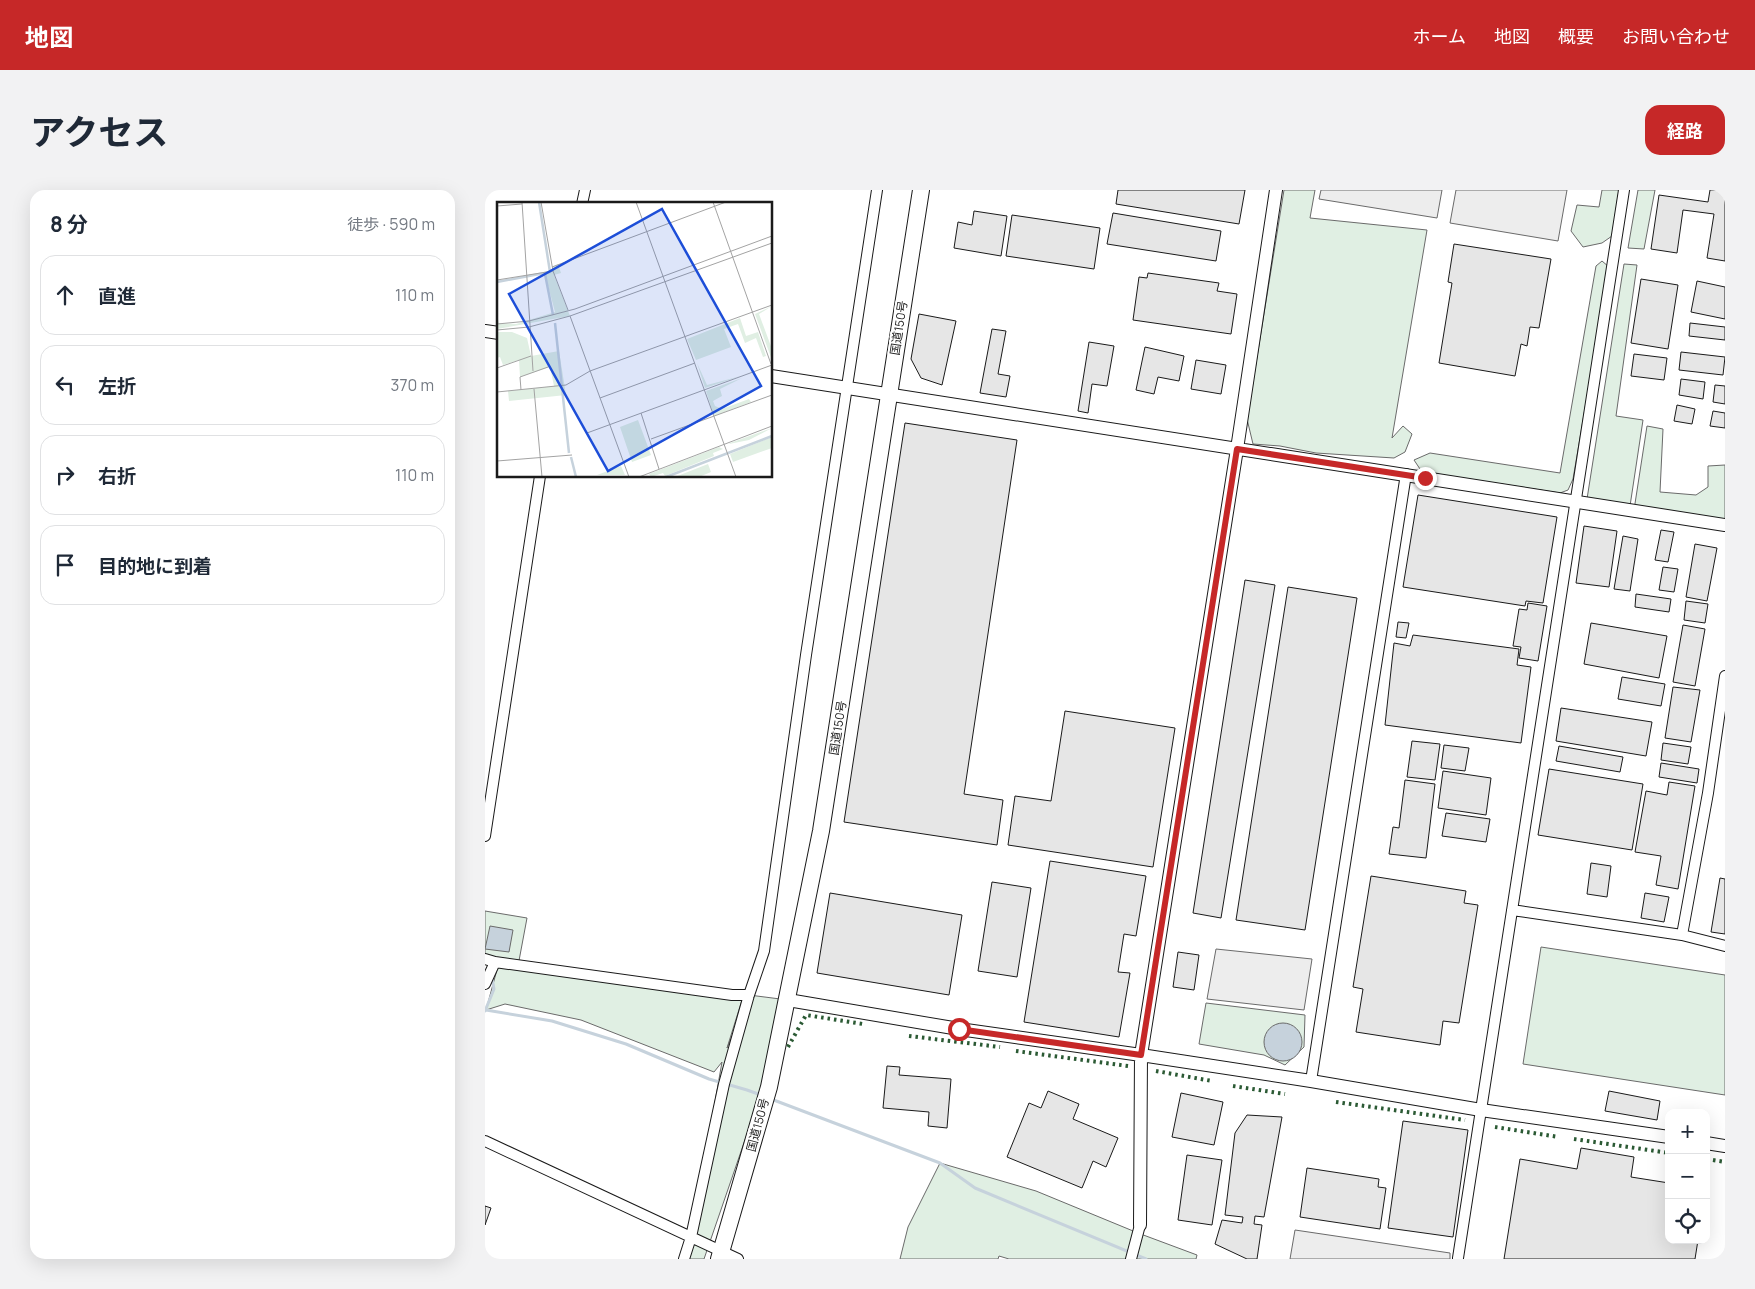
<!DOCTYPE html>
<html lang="ja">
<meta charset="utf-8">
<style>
:root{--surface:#fff;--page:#f2f2f3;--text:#1f2937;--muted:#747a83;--line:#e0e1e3;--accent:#c62828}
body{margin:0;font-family:Manrope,"Noto Sans JP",sans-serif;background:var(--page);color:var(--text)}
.controls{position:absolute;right:15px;bottom:15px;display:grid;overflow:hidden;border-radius:10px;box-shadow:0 5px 20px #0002}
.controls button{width:45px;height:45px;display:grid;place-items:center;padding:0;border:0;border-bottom:1px solid var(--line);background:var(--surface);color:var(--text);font:25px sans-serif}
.stop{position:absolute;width:15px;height:15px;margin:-11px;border:4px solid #c62828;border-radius:50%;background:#fff}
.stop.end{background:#c62828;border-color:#fff;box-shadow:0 1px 5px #0008}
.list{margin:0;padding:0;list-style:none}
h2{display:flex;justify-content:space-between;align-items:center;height:65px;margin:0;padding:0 20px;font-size:21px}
h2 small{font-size:16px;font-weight:400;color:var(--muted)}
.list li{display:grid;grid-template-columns:32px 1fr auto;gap:15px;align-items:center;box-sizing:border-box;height:80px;margin:0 10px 10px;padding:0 10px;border:1px solid var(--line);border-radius:15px}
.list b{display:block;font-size:19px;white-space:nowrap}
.list em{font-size:16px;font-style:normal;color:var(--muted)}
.icon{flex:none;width:28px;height:28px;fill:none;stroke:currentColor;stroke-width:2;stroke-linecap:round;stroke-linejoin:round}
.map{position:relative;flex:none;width:1240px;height:1069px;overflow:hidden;border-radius:15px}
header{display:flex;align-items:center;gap:30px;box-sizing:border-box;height:70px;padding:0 25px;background:var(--accent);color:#fff}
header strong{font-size:24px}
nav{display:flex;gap:28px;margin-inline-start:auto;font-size:18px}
.intro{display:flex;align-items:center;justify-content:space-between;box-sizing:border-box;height:120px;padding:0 30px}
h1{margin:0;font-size:35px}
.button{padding:12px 22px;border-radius:15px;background:var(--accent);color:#fff;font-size:18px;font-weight:700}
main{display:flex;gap:30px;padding:0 30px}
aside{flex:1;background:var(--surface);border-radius:15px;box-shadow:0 5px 20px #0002}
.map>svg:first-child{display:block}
.green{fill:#e0efe3;stroke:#6a6a6a}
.parking{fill:#ededed;stroke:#6a6a6a}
.water{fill:#c6d2dc;stroke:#6a6a6a}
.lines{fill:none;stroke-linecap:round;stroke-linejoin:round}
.stream{stroke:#c6d2dc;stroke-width:3}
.building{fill:#e6e6e6;stroke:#1a1a1a}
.minor-casing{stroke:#1a1a1a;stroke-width:12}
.tertiary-casing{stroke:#1a1a1a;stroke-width:14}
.trunk-casing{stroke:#1a1a1a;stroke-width:18}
.minor{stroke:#fff;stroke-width:10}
.tertiary{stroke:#fff;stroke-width:12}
.trunk{stroke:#fff;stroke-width:16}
.hedge{stroke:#2b5a34;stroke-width:4;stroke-dasharray:2.5 4;stroke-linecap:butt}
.route{stroke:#c62828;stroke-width:6}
.labels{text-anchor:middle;stroke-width:4;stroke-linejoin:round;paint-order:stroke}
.street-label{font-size:12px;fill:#1a1a1a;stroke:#fff}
.inset-river{fill:none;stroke:#c6d2dc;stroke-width:2.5}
.inset-road{fill:none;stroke:#a3a3a3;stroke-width:1}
.view{fill:#1d4ed8;fill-opacity:0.15;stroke:#1d4ed8;stroke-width:2.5}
.inset-edge{fill:none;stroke:#1a1a1a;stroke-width:2.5}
</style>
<header>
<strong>地図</strong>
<nav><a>ホーム</a><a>地図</a><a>概要</a><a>お問い合わせ</a></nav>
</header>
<div class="intro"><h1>アクセス</h1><a class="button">経路</a></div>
<main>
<aside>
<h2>8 分<small>徒歩 · 590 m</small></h2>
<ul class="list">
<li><svg class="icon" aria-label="ahead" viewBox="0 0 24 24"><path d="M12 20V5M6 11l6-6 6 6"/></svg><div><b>直進</b></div><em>110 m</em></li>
<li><svg class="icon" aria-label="left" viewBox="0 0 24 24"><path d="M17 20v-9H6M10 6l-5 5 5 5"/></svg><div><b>左折</b></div><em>370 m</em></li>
<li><svg class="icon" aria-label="right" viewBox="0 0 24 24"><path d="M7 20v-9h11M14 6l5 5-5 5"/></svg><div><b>右折</b></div><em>110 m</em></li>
<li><svg class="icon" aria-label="arrive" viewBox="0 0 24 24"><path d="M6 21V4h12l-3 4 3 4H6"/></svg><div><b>目的地に到着</b></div></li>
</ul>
</aside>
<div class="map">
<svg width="1240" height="1069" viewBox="0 0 1240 1069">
<rect width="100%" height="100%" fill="#fff"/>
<!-- green -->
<path class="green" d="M 799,0 L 830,0 L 825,28 L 942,40 L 907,248 L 918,236 L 927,244 L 920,262 L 909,268 L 831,263 L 795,256 L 768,254 L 762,229 Z
M 1117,0 L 1134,0 L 1127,46 L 1117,53 L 1098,57 L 1086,41 L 1092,15 L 1114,17 Z
M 1153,0 L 1170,0 L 1159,59 L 1143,58 Z
M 1117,71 L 1124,77 L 1088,289 L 1083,300 L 1075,303 L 937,282 L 929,270 L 945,263 L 1075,283 L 1111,76 Z
M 1139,74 L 1152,75 L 1131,226 L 1158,230 L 1145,316 L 1102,309 Z
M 1162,236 L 1178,239 L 1175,302 L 1211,305 L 1223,297 L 1223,276 L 1240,275 L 1240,335 L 1149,320 Z
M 0,721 L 42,728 L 33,776 L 0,768 Z
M 1056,757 L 1240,785 L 1240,905 L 1038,874 Z
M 13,776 L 257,810 L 242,858 L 264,805 L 303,810 L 293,854 L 219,1069 L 199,1069 L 206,1047 L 237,872 L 229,882 L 96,830 L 20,814 L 1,820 Z
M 721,813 L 820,825 L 819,857 L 800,875 L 779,865 L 714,854 Z
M 455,973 L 551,1001 L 653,1043 L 712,1065 L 711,1069 L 524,1069 L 514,1066 L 513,1069 L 415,1069 L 423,1037 Z"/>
<!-- parking -->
<path class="parking" d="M 836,0 L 957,0 L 952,28 L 834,9 Z
M 971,0 L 1082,0 L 1073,51 L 965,33 Z
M 731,759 L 827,769 L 819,820 L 722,809 Z
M 810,1040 L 965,1063 L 965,1069 L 805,1069 Z"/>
<!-- water -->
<path class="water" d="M 5,736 L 28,740 L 24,762 L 0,759 Z
M779 852a19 19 0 1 1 38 0a19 19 0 1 1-38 0Z"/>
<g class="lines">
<!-- stream -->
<path class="stream" d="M 0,782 L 7,788 L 9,799 L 0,821
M 1,820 L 67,831 L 141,854 L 224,889 L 262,900 L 276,905
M 286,909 L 455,973 L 490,998 L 661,1069"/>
</g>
<!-- building -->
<path class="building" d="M 633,0 L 760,0 L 754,34 L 631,14 Z
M 1225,0 L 1240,0 L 1240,71 L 1222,68 L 1229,24 L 1198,20 L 1192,63 L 1166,59 L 1174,5 L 1223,12 Z
M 489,21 L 522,26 L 516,66 L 469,58 L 473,32 L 487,35 Z
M 628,23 L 736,41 L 731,71 L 622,54 Z
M 527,25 L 615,38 L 609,79 L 521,66 Z
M 969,54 L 1066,69 L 1054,138 L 1045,137 L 1042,156 L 1036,154 L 1030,186 L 954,173 L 967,93 L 963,92 Z
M 663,83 L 734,93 L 732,101 L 752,104 L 746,144 L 648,130 L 654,87 L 662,88 Z
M 1156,89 L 1193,95 L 1183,159 L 1146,153 Z
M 1212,91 L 1240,97 L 1240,129 L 1206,122 Z
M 434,124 L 471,131 L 457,195 L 436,188 L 426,169 Z
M 1205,133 L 1240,137 L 1240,150 L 1204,146 Z
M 507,139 L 521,141 L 513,184 L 525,186 L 521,207 L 495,203 Z
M 604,152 L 629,156 L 622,196 L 607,194 L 603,223 L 593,221 Z
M 660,157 L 699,166 L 694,191 L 673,187 L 669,204 L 651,200 Z
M 1196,162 L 1240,167 L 1238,185 L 1194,180 Z
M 1149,164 L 1182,168 L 1179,190 L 1146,186 Z
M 711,170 L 741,175 L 736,204 L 706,199 Z
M 1196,189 L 1220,192 L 1218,209 L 1194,205 Z
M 1230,195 L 1240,196 L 1240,214 L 1228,212 Z
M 1192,215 L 1210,219 L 1207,234 L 1189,231 Z
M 1228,221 L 1240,223 L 1240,238 L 1225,236 Z
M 420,233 L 532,250 L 479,604 L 518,610 L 512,655 L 359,632 Z
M 933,305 L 1072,327 L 1058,413 L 1041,411 L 1040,416 L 918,397 Z
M 1099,336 L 1132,341 L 1124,397 L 1091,393 Z
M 1176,340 L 1189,342 L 1183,372 L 1170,370 Z
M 1138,346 L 1153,349 L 1145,401 L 1129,399 Z
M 1210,354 L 1232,358 L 1222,411 L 1201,407 Z
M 1178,377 L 1193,379 L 1189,402 L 1174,400 Z
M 760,390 L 790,395 L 736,728 L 708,723 Z
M 803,397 L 872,408 L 820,740 L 751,730 Z
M 1151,404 L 1186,409 L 1184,422 L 1150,417 Z
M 1201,411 L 1223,414 L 1220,433 L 1199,430 Z
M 1043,413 L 1062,416 L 1053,471 L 1034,468 L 1036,457 L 1028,456 L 1034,419 L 1042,420 Z
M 913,432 L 924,433 L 921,448 L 911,447 Z
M 1106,433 L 1182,446 L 1174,488 L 1099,474 Z
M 1198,435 L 1220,439 L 1210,496 L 1188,492 Z
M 928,445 L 1034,459 L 1032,475 L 1046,477 L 1036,553 L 900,535 L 909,453 L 925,456 Z
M 1137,487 L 1180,494 L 1176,516 L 1133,509 Z
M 1188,497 L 1215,500 L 1206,552 L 1180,548 Z
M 1076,518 L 1167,532 L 1161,566 L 1071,551 Z
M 580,521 L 690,538 L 668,677 L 523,655 L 530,606 L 566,611 Z
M 927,551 L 955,554 L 950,590 L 922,587 Z
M 1178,553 L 1206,557 L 1203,574 L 1176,570 Z
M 959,555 L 984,558 L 980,581 L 956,578 Z
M 1074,556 L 1138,567 L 1135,582 L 1071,571 Z
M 1176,573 L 1214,579 L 1212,593 L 1174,587 Z
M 1064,579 L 1158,594 L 1147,660 L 1053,645 Z
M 958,581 L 1006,588 L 1001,625 L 953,618 Z
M 920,590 L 950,594 L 941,668 L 904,664 L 908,637 L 914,638 Z
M 1184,592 L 1210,596 L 1193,699 L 1171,695 L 1176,666 L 1150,662 L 1161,601 L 1182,605 Z
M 961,623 L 1005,629 L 1001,652 L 957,646 Z
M 565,671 L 661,686 L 651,746 L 639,744 L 633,782 L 645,783 L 634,847 L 539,832 Z
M 1106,673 L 1126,676 L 1122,707 L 1102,704 Z
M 886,686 L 981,701 L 979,713 L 993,715 L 974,833 L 958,831 L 955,855 L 871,842 L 878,799 L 868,797 Z
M 1235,688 L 1240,689 L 1240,744 L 1226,742 Z
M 507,692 L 546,698 L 532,787 L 493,781 Z
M 345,703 L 477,725 L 464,805 L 332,783 Z
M 1160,703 L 1184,707 L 1179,732 L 1156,728 Z
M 693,762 L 714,765 L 709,800 L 688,797 Z
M 402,876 L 415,877 L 414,885 L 466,889 L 462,938 L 443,936 L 444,922 L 398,918 Z
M 563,901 L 594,914 L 588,929 L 633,948 L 621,977 L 608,971 L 597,998 L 522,967 L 544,913 L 556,918 Z
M 1124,901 L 1175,911 L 1172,930 L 1120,921 Z
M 696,903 L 738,912 L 729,955 L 687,947 Z
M 762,925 L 797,927 L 779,1027 L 770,1026 L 769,1034 L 777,1035 L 772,1069 L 762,1069 L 730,1054 L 737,1030 L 757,1033 L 758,1027 L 740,1025 L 750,943 Z
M 918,931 L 983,940 L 968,1047 L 903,1038 Z
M 1096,958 L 1149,967 L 1146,987 L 1184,993 L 1184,1050 L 1213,1050 L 1210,1069 L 1019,1069 L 1035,969 L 1092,979 Z
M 702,965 L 737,970 L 727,1035 L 693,1030 Z
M 822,978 L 894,989 L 893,997 L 901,998 L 895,1039 L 815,1027 Z
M 0,1016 L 6,1018 L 0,1035 Z"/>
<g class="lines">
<defs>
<path id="minor" d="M 97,14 L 100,0
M 0,646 L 55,286
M 1027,720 L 1197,745 L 1240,756
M 1197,745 L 1223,603 L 1240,486
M 0,769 L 10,772 L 0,794
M 10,772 L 247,805 L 264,805
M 826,891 L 921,284
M 0,951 L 253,1069
M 973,1068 L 1139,0
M 199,1069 L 206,1047 L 239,894 L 264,805 L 279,761 L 321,465 L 392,0
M 646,1069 L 655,1035"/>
<path id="tertiary" d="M 0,141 L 14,143
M 286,186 L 1240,335
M 303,810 L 474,839 L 656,865 L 826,891 L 996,920 L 1184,947
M 1221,953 L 1240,956
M 655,1035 L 656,865 L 752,259 L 791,0"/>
<path id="trunk" d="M 234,1069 L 284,897 L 336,641 L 436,0"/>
</defs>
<!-- minor casing -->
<use href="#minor" class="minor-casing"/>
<!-- tertiary casing -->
<use href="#tertiary" class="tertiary-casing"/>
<!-- trunk casing -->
<use href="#trunk" class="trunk-casing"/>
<!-- minor -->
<use href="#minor" class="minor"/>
<!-- tertiary -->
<use href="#tertiary" class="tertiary"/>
<!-- trunk -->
<use href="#trunk" class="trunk"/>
<!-- hedge -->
<path class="hedge" d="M 424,846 L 515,857
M 303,857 L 321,825 L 378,834
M 531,861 L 643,876
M 671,881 L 727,891
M 748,896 L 800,904
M 851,912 L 980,930
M 1010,937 L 1074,947
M 1089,949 L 1184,963
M 1228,970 L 1240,972"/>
</g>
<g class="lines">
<!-- route -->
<path class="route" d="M 474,839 L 656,865 L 752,259 L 940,288"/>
</g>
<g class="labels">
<!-- street labels -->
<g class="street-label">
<text transform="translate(414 138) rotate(-81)" y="4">国道150号</text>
<text transform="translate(353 538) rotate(-81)" y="4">国道150号</text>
<text transform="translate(273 935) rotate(-75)" y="4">国道150号</text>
</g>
</g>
<!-- overview -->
<g transform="translate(12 12)">
<rect width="275" height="275" fill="#fff"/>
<path d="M 61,62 L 64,71 L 57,73 L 73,114 L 0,127 L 0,113 L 2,121 L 19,122 L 58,110 L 48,72 L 55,70 L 55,65 ZM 275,104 L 262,112 L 275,147 L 275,158 L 258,112 ZM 243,116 L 249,134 L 261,130 L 269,154 L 266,155 L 259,136 L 248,141 L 241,122 L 227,127 L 234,145 L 199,158 L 190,137 ZM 0,130 L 15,130 L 30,136 L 34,154 L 62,149 L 69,193 L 12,199 L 11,189 L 57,184 L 53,165 L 23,175 L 22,158 L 6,163 L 3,155 L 0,156 ZM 200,161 L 210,183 L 244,174 L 208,186 ZM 245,176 L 223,187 L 225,194 L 216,199 L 218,204 L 225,207 L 252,197 L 254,200 L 217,214 L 209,189 ZM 141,218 L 154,253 L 135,260 L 123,225 ZM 275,226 L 252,238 L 232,242 L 233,241 ZM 275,235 L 275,246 L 236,260 L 233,252 ZM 222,245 L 226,247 L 216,251 L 217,254 L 168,274 L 166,271 L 154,275 L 152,272 ZM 211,262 L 214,270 L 202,275 L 178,275 ZM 124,264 L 128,273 L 100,273 Z" fill="#e0efe3"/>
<path class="inset-river" d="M 48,72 L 56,113M 0,80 L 53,70 L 42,0M 58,121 L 72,251M 74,255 L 79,275M 169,275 L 275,234"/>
<path class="inset-road" d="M 25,0 L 36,169M 139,0 L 239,275M 216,0 L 274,162M 0,4 L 25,2M 55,65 L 229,0M 56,69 L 71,108M 0,78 L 56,69 L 44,0M 73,114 L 132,275M 0,122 L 32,119 L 78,107 L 275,34M 0,128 L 32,125 L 73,114 L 275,41M 0,166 L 34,154M 37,187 L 45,275M 24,188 L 23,175 L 51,165M 0,190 L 69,183 L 93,169 L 275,103M 103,196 L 198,161M 144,211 L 162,267M 90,231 L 275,163M 154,237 L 275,193M 0,259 L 75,253M 142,275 L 275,224"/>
<path class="view" d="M 165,7 L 264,184 L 111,269 L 12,92 Z"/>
<rect width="275" height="275" class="inset-edge"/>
</g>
</svg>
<div class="controls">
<button>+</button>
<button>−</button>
<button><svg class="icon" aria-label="locate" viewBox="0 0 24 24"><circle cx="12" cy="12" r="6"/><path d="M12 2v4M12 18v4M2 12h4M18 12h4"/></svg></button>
</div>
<div class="stop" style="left:474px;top:839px"></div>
<div class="stop end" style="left:940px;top:288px"></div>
</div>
</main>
